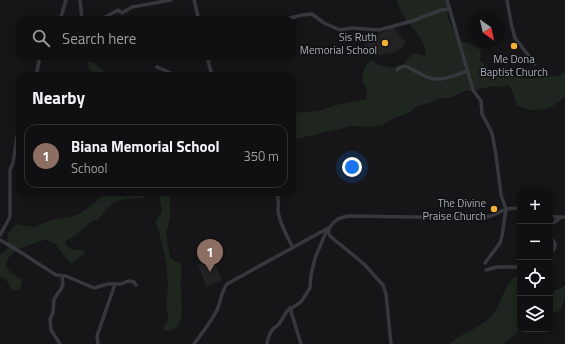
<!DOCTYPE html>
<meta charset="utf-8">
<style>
:root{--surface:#101012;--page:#19191b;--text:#f1f3f6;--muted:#9c9d9f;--line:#303032;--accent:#7c3aed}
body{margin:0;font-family:"Titillium Web",sans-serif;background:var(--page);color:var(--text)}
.controls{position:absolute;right:12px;bottom:12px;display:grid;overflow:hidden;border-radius:8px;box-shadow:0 2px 10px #0003}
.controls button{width:36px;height:36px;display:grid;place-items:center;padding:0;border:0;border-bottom:1px solid var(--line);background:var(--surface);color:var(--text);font:20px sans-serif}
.compass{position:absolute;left:469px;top:12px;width:36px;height:36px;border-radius:50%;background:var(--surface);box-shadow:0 2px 10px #0003;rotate:146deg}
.you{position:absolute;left:352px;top:167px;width:14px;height:14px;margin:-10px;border:3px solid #fff;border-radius:50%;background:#1a73e8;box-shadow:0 0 0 6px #1a73e833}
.badge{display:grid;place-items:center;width:26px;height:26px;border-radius:50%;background:var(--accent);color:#fff;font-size:13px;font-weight:700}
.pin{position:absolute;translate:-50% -33px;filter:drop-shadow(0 1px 2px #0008)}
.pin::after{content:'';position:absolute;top:21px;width:14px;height:12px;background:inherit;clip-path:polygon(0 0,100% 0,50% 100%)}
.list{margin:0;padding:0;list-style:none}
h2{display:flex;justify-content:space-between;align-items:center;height:52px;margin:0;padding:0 16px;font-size:17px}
h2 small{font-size:13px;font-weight:400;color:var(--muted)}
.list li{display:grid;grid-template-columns:26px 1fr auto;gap:12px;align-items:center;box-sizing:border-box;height:64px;margin:0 8px 8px;padding:0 8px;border:1px solid var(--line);border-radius:12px}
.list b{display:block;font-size:15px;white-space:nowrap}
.list p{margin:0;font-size:13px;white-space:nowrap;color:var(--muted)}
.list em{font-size:13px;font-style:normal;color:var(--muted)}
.icon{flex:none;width:22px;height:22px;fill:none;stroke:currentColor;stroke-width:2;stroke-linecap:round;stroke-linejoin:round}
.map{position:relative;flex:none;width:565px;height:344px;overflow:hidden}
.search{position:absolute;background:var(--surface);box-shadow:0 2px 10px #0003;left:16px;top:16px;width:280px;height:44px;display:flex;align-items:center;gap:10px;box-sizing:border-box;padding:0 14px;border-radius:12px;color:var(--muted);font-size:15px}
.panel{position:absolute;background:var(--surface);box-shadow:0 2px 10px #0003;left:16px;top:72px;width:280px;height:124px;border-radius:12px}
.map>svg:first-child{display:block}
.built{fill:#222225}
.green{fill:#1e261f}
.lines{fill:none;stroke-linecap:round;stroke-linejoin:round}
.minor{stroke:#37383d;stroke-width:3.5}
.poi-dot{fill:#f2b134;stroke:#111113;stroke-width:1.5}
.labels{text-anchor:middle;stroke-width:3;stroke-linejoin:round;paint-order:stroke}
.poi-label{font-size:11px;fill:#a8adb8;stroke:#111113;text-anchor:end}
</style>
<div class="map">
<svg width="565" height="344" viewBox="0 0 565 344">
<rect width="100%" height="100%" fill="#161618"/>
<!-- built -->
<path class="built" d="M 393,27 L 405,41 L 402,48 L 393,53 L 369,56 L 364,45 L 370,38 Z
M 213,258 L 222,280 L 207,287 L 198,265 Z"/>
<!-- green -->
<path class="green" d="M 397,0 L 446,0 C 447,3 446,6 447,10 C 448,22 453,32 461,41 L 466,42 L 481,50 L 480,61 C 491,69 496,78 510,74 C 524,83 546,76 562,75 L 565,71 L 565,96 C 561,99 557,104 552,106 C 540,112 528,111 517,106 L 512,90 L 509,85 L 502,87 L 492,86 L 477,90 L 465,91 L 450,98 L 438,98 L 432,102 L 417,106 L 409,113 L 391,119 L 383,125 L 370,127 L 351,126 L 292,140 L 292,113 L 318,111 L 336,105 L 367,99 L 366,86 L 362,81 C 363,72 364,65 372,60 L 376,64 L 392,68 L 404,64 L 406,60 L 414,53 L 424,56 L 426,52 C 424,46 422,40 418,35 C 410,23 400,15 397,0 Z
M 88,62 L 94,63 L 110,76 L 96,76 L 88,67 Z
M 104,192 L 176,192 L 170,197 L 170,218 L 166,234 L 170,258 L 181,264 C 182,273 180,281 181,289 C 181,304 188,333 163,331 L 164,327 L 168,321 L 168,314 L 166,307 L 168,287 L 166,262 L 157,224 L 155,222 L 162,212 L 159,193 L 142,198 L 125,199 L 114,202 L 97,220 L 94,220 L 76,235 L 65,241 L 66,245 L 72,250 L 82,250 L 86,253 L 72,263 L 68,261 L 56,245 L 46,239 C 29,247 14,245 5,264 L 10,272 L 22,280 L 20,290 L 12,290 L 5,278 L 0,277 L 0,254 L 3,253 L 7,249 L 8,234 L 16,224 L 34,227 L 55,219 L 71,217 L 79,214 L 96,202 Z
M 516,276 L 520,278 L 520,329 L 516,334 L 503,344 L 449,344 C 463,332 485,327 495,311 C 503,300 504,284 516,276 Z
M 565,286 C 565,298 565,314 550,313 L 550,293 Z"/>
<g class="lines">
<!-- minor -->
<path class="minor" d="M 80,0 L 82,20
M 194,0 L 199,20
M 447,0 L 473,90 L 481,101 L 482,114 L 492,133 L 496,155 L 501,195 L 506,209 L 502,236 L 500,243 L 485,263
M 507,0 L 511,23 L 515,38 L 535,64
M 61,17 L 76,20
M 60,20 L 66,0
M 100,20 L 118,10 L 122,13 L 132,7 L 171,0
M 283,20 L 302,15 L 312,14 L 324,23 L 340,30 L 352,28 L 379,30 L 412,21 L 441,10 L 449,9
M 207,56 L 212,76
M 157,67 L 178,76
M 397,70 C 405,62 410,69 419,73 C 424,76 432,79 437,79 C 444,80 461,73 468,71
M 36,76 L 40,56
M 276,192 C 280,202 278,202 278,211 C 279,222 288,238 293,248
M 550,215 L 555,217 L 565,217
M 550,225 L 560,218
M 328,231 L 330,236 L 364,264 L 383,285 L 386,294 L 391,344
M 0,235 L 10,217 L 10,170 L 13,163 L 17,136 L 20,135
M 550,237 L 555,243 L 555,248 L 550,254
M 0,240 L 14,248 L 56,275 L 66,276 L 94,288 L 108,284 L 121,284 L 128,281 L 134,282 L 136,285
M 486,270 L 497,267 L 520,267
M 290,308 L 301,344
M 60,344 L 51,330 L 50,319 L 53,313 L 54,299 L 61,289 L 63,284 L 62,276
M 98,344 L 97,336 L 115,284
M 194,344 C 202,333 211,322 217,310 C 221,301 221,292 227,284 L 330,227 C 335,219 340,218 348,216 L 480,218 L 491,216 L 506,209 L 520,208
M 267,344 L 268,338 L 272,330 L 279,324 L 287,311 L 301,302 L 310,288 L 311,275 L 315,258 L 326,232 L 329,230"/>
</g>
<!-- markers -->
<g class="poi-dot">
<circle cx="385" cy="43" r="4"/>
<circle cx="514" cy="46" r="4"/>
<circle cx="494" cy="209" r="4"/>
</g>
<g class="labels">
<!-- poi labels -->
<g class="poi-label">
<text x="377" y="41">Sis Ruth<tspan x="377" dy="13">Memorial School</tspan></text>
<text x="514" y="63" text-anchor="middle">Me Dona<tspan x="514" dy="13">Baptist Church</tspan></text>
<text x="486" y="207">The Divine<tspan x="486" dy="13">Praise Church</tspan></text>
</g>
</g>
</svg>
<div class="controls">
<button>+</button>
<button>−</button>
<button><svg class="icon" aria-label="locate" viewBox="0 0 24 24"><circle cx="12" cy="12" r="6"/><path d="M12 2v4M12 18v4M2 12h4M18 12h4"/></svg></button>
<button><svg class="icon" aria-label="layers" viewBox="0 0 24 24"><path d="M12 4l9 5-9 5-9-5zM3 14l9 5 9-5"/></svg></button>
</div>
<svg class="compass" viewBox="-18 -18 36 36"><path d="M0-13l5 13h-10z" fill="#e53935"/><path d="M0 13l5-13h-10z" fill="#9c9d9f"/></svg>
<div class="you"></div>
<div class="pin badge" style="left:210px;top:272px;background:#8d6e63">1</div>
<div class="search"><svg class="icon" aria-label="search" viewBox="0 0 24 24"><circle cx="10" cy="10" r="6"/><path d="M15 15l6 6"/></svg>Search here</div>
<section class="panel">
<h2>Nearby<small></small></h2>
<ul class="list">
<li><span class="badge" style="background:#8d6e63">1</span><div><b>Biana Memorial School</b><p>School</p></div><em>350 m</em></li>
</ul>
</section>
</div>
